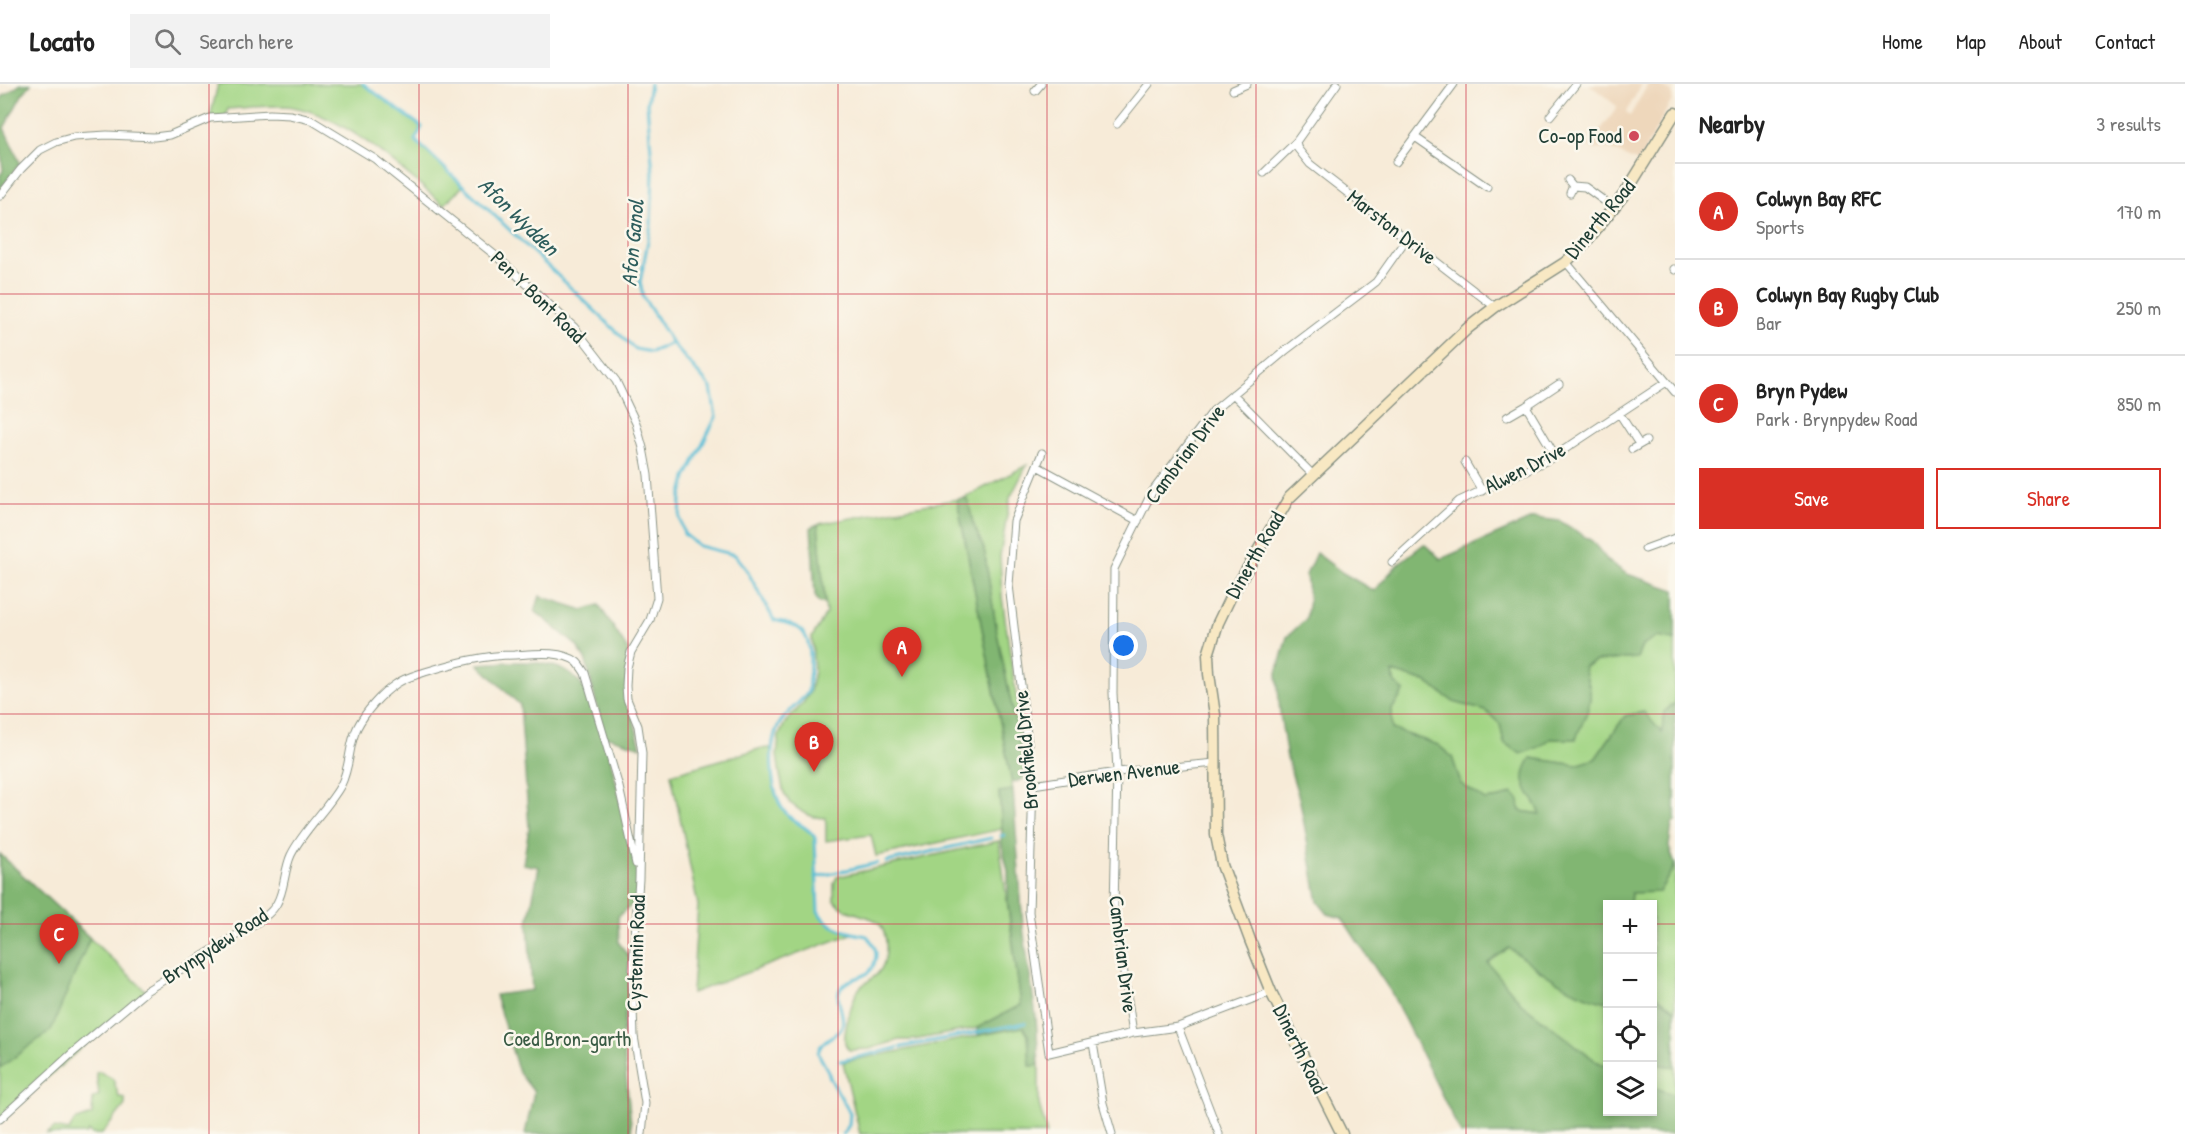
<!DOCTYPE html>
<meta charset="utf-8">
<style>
:root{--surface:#fff;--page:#f2f2f2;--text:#222;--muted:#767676;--line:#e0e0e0;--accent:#d93025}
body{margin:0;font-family:"Patrick Hand",sans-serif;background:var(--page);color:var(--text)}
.controls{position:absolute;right:18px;bottom:18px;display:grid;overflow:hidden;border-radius:0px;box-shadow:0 3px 9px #0003}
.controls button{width:54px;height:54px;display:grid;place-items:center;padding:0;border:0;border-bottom:2px solid var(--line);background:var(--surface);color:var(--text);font:30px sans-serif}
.you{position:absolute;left:1124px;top:562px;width:21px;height:21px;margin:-15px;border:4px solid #fff;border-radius:50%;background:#1a73e8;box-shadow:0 0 0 9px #1a73e833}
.badge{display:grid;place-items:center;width:39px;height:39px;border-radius:50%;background:var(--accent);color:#fff;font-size:20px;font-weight:700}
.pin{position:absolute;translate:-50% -50px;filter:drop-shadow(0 2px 3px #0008)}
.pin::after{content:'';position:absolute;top:32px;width:21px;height:18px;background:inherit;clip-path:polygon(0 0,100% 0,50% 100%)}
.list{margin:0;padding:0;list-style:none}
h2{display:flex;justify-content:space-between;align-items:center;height:78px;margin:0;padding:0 24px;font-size:26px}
h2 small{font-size:20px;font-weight:400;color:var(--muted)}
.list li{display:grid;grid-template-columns:39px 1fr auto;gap:18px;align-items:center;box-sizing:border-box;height:96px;padding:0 24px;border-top:2px solid var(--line)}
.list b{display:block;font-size:22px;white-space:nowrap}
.list p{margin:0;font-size:20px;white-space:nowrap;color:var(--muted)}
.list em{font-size:20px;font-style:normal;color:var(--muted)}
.actions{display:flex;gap:12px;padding:18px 24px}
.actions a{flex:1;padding:14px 0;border:2px solid var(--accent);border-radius:0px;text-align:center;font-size:21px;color:var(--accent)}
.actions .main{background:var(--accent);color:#fff}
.icon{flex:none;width:33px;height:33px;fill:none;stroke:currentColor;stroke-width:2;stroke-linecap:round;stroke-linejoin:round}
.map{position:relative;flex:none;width:1675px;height:1050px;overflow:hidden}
header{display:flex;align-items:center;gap:36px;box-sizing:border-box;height:84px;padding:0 30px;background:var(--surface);border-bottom:2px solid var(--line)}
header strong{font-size:28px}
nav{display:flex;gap:33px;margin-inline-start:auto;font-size:21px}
.search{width:420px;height:54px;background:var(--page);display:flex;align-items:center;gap:15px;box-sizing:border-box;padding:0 21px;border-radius:0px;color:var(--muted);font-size:22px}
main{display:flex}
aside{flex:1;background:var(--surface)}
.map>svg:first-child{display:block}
.built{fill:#eed7bb}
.green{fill:#a2d584;stroke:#60895c;stroke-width:1.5}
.forest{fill:#81b672;stroke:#507a53;stroke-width:1.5}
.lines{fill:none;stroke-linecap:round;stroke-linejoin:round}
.stream{stroke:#57bdd5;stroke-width:3}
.street-casing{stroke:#8b9486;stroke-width:9}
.secondary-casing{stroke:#8b9486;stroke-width:13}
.street{stroke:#fff;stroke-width:7}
.secondary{stroke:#f8e8c3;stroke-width:10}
.grid{fill:none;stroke:#d1495b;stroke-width:1.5;stroke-opacity:0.55}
.poi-dot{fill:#d1495b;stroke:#fbf7ec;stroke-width:2}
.labels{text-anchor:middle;stroke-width:5;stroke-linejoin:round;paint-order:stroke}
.poi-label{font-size:21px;fill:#1f3d34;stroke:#fbf7ec;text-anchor:end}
.street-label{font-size:21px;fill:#1f3d34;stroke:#fbf7ec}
.park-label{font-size:21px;fill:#395b44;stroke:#fbf7ec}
.water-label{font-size:22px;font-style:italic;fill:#2d5d5c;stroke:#fbf7ec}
</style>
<header>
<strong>Locato</strong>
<div class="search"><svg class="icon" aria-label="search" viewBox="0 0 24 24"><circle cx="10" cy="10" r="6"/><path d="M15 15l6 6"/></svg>Search here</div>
<nav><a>Home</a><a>Map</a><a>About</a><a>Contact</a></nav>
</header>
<main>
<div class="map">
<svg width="1675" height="1050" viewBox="0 0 1675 1050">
<rect width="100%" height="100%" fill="#fbf7ec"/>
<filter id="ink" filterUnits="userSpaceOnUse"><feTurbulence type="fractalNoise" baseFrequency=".0167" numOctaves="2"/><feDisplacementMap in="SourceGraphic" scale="12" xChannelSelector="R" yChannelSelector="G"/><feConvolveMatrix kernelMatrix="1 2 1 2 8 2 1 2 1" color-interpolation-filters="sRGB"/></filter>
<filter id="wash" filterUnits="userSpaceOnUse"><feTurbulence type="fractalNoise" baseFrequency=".008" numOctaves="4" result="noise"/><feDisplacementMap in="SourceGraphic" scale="24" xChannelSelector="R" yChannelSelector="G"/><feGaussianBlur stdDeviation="1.35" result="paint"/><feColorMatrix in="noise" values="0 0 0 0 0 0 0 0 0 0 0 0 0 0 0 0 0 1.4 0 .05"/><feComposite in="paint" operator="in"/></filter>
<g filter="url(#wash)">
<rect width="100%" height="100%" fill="#f7ebd8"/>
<!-- built -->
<path class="built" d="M 1589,0 L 1642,0 L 1626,28 L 1630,32 L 1648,0 L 1655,0 L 1672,8 L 1672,16 L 1638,78 L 1607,64 L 1595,66 L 1588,62 L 1618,23 Z"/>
<!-- green -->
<path class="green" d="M 218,0 L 363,0 L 422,43 L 415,56 L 463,102 L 444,121 C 402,86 348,33 293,23 C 276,20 246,24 228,25 L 225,33 L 210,34 Z
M 1027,381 L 1010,414 L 1000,472 L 1002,513 L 1018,626 L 1021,668 L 997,549 L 984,465 L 973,439 L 968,417 L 964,414 Z
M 957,415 L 1013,706 L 999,709 L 1002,745 L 876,772 L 871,751 L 826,757 L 826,734 L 814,733 L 804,729 L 790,719 L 784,709 L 780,691 L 777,671 L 779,652 L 785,639 L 803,619 L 810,608 L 814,587 L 812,553 L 826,530 L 818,440 Z
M 1657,553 L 1675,556 L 1675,619 L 1664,628 L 1662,650 L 1643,628 L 1625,632 L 1595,675 L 1576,681 L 1531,674 L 1542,730 L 1520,727 L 1512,709 L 1501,714 L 1485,716 L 1461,700 L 1452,673 L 1438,661 L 1392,645 L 1392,625 L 1404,607 L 1394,598 L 1393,588 L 1426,598 L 1454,618 L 1486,627 L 1500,640 L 1504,659 L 1539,663 L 1550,655 L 1576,655 C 1581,639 1592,624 1590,607 C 1589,599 1585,591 1584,583 L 1596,577 L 1637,574 L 1642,562 Z
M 771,664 C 771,685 773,718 789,733 C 798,741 809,743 815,754 L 818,827 C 824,840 840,844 852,850 L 692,909 L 698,821 L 671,690 L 759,665 Z
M 999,757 L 1021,921 L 977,944 L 913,956 L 899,956 L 869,965 L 849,966 C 846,962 844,959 845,953 C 845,944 853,912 859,905 C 863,899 872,896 877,890 C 888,880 889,855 881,842 C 873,829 847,833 834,816 L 834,799 L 837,793 Z
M 0,770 L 146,907 L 0,1035 Z
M 1675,781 L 1675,926 L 1674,927 L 1653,909 L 1652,820 L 1630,820 L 1631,809 L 1659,808 Z
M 1509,864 C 1539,886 1570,910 1607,918 L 1607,983 L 1596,977 L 1521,919 L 1488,879 Z
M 1023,943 L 1028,951 L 1030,982 L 1039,981 L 1039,1020 L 1047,1050 L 860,1050 L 843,978 Z
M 1652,977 L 1654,980 L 1675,983 L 1675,1011 L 1653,1003 Z
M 100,988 L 113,995 L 119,1013 L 125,1014 L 125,1021 L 102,1050 L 92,1050 L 88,1047 L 86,1050 L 47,1050 L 54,1044 L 69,1047 L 74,1037 L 92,1031 L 93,1014 L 99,1011 L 96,989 Z"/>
<!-- forest -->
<path class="forest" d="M 21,0 L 31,0 L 22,11 L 4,44 L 20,79 L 0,106 L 0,91 L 3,87 L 0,59 L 0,18 L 2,13 Z
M 964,414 L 968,416 L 973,439 L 984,465 L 997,549 L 1025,687 L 1023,695 L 1012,699 L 957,415 Z
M 1534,434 L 1560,437 L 1592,457 L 1608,477 L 1627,490 L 1675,506 L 1675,556 L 1657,553 L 1642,562 L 1637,574 L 1596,577 L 1584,582 C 1585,591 1589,599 1590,607 C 1592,624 1581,639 1576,655 L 1550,655 L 1539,663 L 1521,670 L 1504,659 L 1500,640 L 1486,627 L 1454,618 L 1426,598 L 1393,588 L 1394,598 L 1404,607 L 1392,625 L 1392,645 L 1438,661 L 1452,673 L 1461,700 L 1485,716 L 1501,714 L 1512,709 L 1519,715 L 1520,727 L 1541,730 C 1531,708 1514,700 1531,674 L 1576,681 L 1595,675 L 1625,632 L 1644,628 L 1662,649 L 1664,628 L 1675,619 L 1675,737 L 1672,740 L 1669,763 L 1675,781 L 1659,808 L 1631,809 L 1630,820 L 1608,820 L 1607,918 C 1570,910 1539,886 1509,864 L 1488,879 L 1521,919 L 1596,977 L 1607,983 L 1608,1028 L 1652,1028 L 1653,1003 L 1675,1011 L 1675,1050 L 1461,1050 L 1391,908 L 1342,834 L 1328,830 L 1318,818 L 1300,717 L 1287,674 L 1280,630 L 1277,589 L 1287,553 L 1306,535 L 1309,516 L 1306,491 L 1316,469 L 1343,489 L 1374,507 L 1398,480 L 1424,460 L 1441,475 Z
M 818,440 L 825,520 L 818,518 L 815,511 L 811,443 Z
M 540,512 L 583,526 L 599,521 L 628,566 L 627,612 L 641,663 L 605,652 L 639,795 L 637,817 L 618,832 L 619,859 L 633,878 L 622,952 L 632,1050 L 525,1050 L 534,1008 L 519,989 L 495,911 L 532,906 L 528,838 L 539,783 L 523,780 L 529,744 L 520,621 L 478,580 C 512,578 564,570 584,605 C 592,618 595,636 603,647 L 586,577 L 577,562 L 535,527 Z
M 1013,706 L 1023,843 L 1036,933 L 1039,981 L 1030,982 L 1028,951 L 1023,943 L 978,951 L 977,944 L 1021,921 L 1008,820 L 1008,787 L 1001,757 L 1002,745 L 999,708 Z
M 0,770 L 90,854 L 51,946 L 0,984 Z
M 1653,909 L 1675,926 L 1675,983 L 1654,980 L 1653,977 Z"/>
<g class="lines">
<!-- stream -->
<path class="stream" d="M 363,0 L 422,43 L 415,56 L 635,265 L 651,268 L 672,259
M 650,0 L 647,20 L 653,89 L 651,141 L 640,198 L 643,213 L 672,259 L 711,304 L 716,333 L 686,394 L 681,414 L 680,434 L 684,450 L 699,462 L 735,471 L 746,485 L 774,536 C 783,538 794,540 801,546 C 815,559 809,590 808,608 C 800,619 788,627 780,639 C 767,658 770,708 784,727 C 793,740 808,741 815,754 L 818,827 C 826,844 850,849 867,852 C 874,860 878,867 875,877 C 870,898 849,890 840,905 C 834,916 846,930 842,942 C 836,955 822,952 818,969 L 828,987 L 830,994 L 850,1029 L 849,1041 L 843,1050
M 1001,752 L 1004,751
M 886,778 L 991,754
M 816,793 L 877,779
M 901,963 L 1025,939
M 840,977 L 897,964"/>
</g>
</g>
<g filter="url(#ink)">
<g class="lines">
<defs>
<path id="street" d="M 1233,6 L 1247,0
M 1035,7 L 1041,0
M 1550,32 L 1576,0
M 1117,40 L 1149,0
M 1415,53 L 1487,103
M 1296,58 L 1298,65 L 1310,80 L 1495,223
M 1396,78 L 1454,0
M 1264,89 L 1296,58 L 1337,0
M 1568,96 L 1573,102 L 1570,109
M 1573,102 L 1585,103 L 1614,124
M 0,112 L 21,85 L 40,66 L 56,58 L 74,53 L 107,51 L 154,53 L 170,51 L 210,34 L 270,30 L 290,31 L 311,36 L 375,75 L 496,172 L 574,243 L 616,297 L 636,339 L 643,364 L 648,391 L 657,514 L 650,536 L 631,568 L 627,584 L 626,602 L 627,615 L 638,642 L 642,669 L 639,795 L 632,896 L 634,952 L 645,1019 L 642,1050
M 1566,178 L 1675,308
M 1674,185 L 1675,186
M 1233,310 L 1312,390
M 1619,329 L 1639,360
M 1507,333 L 1526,322
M 1632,365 L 1646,357
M 1042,369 L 1014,437 L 1009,501 L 1033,701 L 1029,828 L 1049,969 L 1133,949 L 1178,943 L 1271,908
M 1555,371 L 1526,322 L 1559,300
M 1465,378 L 1482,407
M 1037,382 L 1138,437
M 1645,465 L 1675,454
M 1392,478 L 1459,417 L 1550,375 L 1665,299
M 1033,701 L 1117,688 L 1216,679
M 1178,943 L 1219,1050
M 1133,949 L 1114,824 L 1117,688 L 1113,609 L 1114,485 L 1152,408 L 1213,327 L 1285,267 L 1376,198 L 1407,154
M 1093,959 L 1103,1019 L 1112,1050
M 0,1035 L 70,971 L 146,907 L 261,836 C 267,831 274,826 277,819 C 285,805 284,786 291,771 C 304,745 327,726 341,701 C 351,681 348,662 357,644 C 365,628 381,610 396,600 C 404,594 416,591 425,588 C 455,579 483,571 515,571 C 533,570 561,566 577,578 C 580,581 583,586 585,589 L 619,703 L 636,780"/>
<path id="secondary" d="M 1342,1050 L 1271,908 L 1250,856 L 1222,781 L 1216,751 L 1215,631 L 1209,590 L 1208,571 L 1218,539 L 1230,514 L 1289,414 L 1468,244 L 1495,223 L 1566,178 L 1586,158 L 1626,108 L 1675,29"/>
</defs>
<!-- street casing -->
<use href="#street" class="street-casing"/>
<!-- secondary casing -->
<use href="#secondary" class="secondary-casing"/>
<!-- street -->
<use href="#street" class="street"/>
<!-- secondary -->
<use href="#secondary" class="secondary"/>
</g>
</g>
<!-- grid -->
<path class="grid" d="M 209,0 L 209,1050M 419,0 L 419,1050M 628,0 L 628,1050M 838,0 L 838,1050M 1047,0 L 1047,1050M 1256,0 L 1256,1050M 1466,0 L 1466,1050M 0,210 L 1675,210M 0,420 L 1675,420M 0,630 L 1675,630M 0,840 L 1608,840M 1652,840 L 1675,840"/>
<!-- markers -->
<circle class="poi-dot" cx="1634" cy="52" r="6"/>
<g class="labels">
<!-- poi labels -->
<g class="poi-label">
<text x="1622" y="59">Co-op Food</text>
</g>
<!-- street labels -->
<g class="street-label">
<text transform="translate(1600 135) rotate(-50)" y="7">Dinerth Road</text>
<text transform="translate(1392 143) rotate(38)" y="7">Marston Drive</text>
<text transform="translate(538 213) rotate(44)" y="7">Pen Y Bont Road</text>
<text transform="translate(1185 370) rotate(-53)" y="7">Cambrian Drive</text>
<text transform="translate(1525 384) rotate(-27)" y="7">Alwen Drive</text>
<text transform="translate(1255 471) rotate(-60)" y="7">Dinerth Road</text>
<text transform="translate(1026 666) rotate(-95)" y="7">Brookfield Drive</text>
<text transform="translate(1124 689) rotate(-7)" y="7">Derwen Avenue</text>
<text transform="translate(215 862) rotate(-33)" y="7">Brynpydew Road</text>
<text transform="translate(636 869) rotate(-88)" y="7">Cystennin Road</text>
<text transform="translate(1123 870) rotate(83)" y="7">Cambrian Drive</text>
<text transform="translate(1300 965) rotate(64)" y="7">Dinerth Road</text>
</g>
<!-- park labels -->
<g class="park-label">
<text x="567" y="962">Coed Bron-garth</text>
</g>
<!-- water labels -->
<g class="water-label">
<text transform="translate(519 132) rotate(44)" y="8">Afon Wydden</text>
<text transform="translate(632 159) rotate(-85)" y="8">Afon Ganol</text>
</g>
</g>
</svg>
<div class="controls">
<button>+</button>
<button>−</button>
<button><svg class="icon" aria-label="locate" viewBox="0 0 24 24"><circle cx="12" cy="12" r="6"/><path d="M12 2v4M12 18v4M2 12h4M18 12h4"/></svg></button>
<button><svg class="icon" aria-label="layers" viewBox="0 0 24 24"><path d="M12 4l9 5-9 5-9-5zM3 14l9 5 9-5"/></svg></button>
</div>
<div class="you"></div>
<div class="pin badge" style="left:902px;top:593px">A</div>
<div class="pin badge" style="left:814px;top:688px">B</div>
<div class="pin badge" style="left:59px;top:880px">C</div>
</div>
<aside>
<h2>Nearby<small>3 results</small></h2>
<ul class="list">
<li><span class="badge">A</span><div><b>Colwyn Bay RFC</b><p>Sports</p></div><em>170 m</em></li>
<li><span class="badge">B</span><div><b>Colwyn Bay Rugby Club</b><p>Bar</p></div><em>250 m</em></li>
<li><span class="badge">C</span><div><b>Bryn Pydew</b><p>Park · Brynpydew Road</p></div><em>850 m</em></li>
</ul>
<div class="actions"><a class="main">Save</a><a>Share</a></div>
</aside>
</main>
